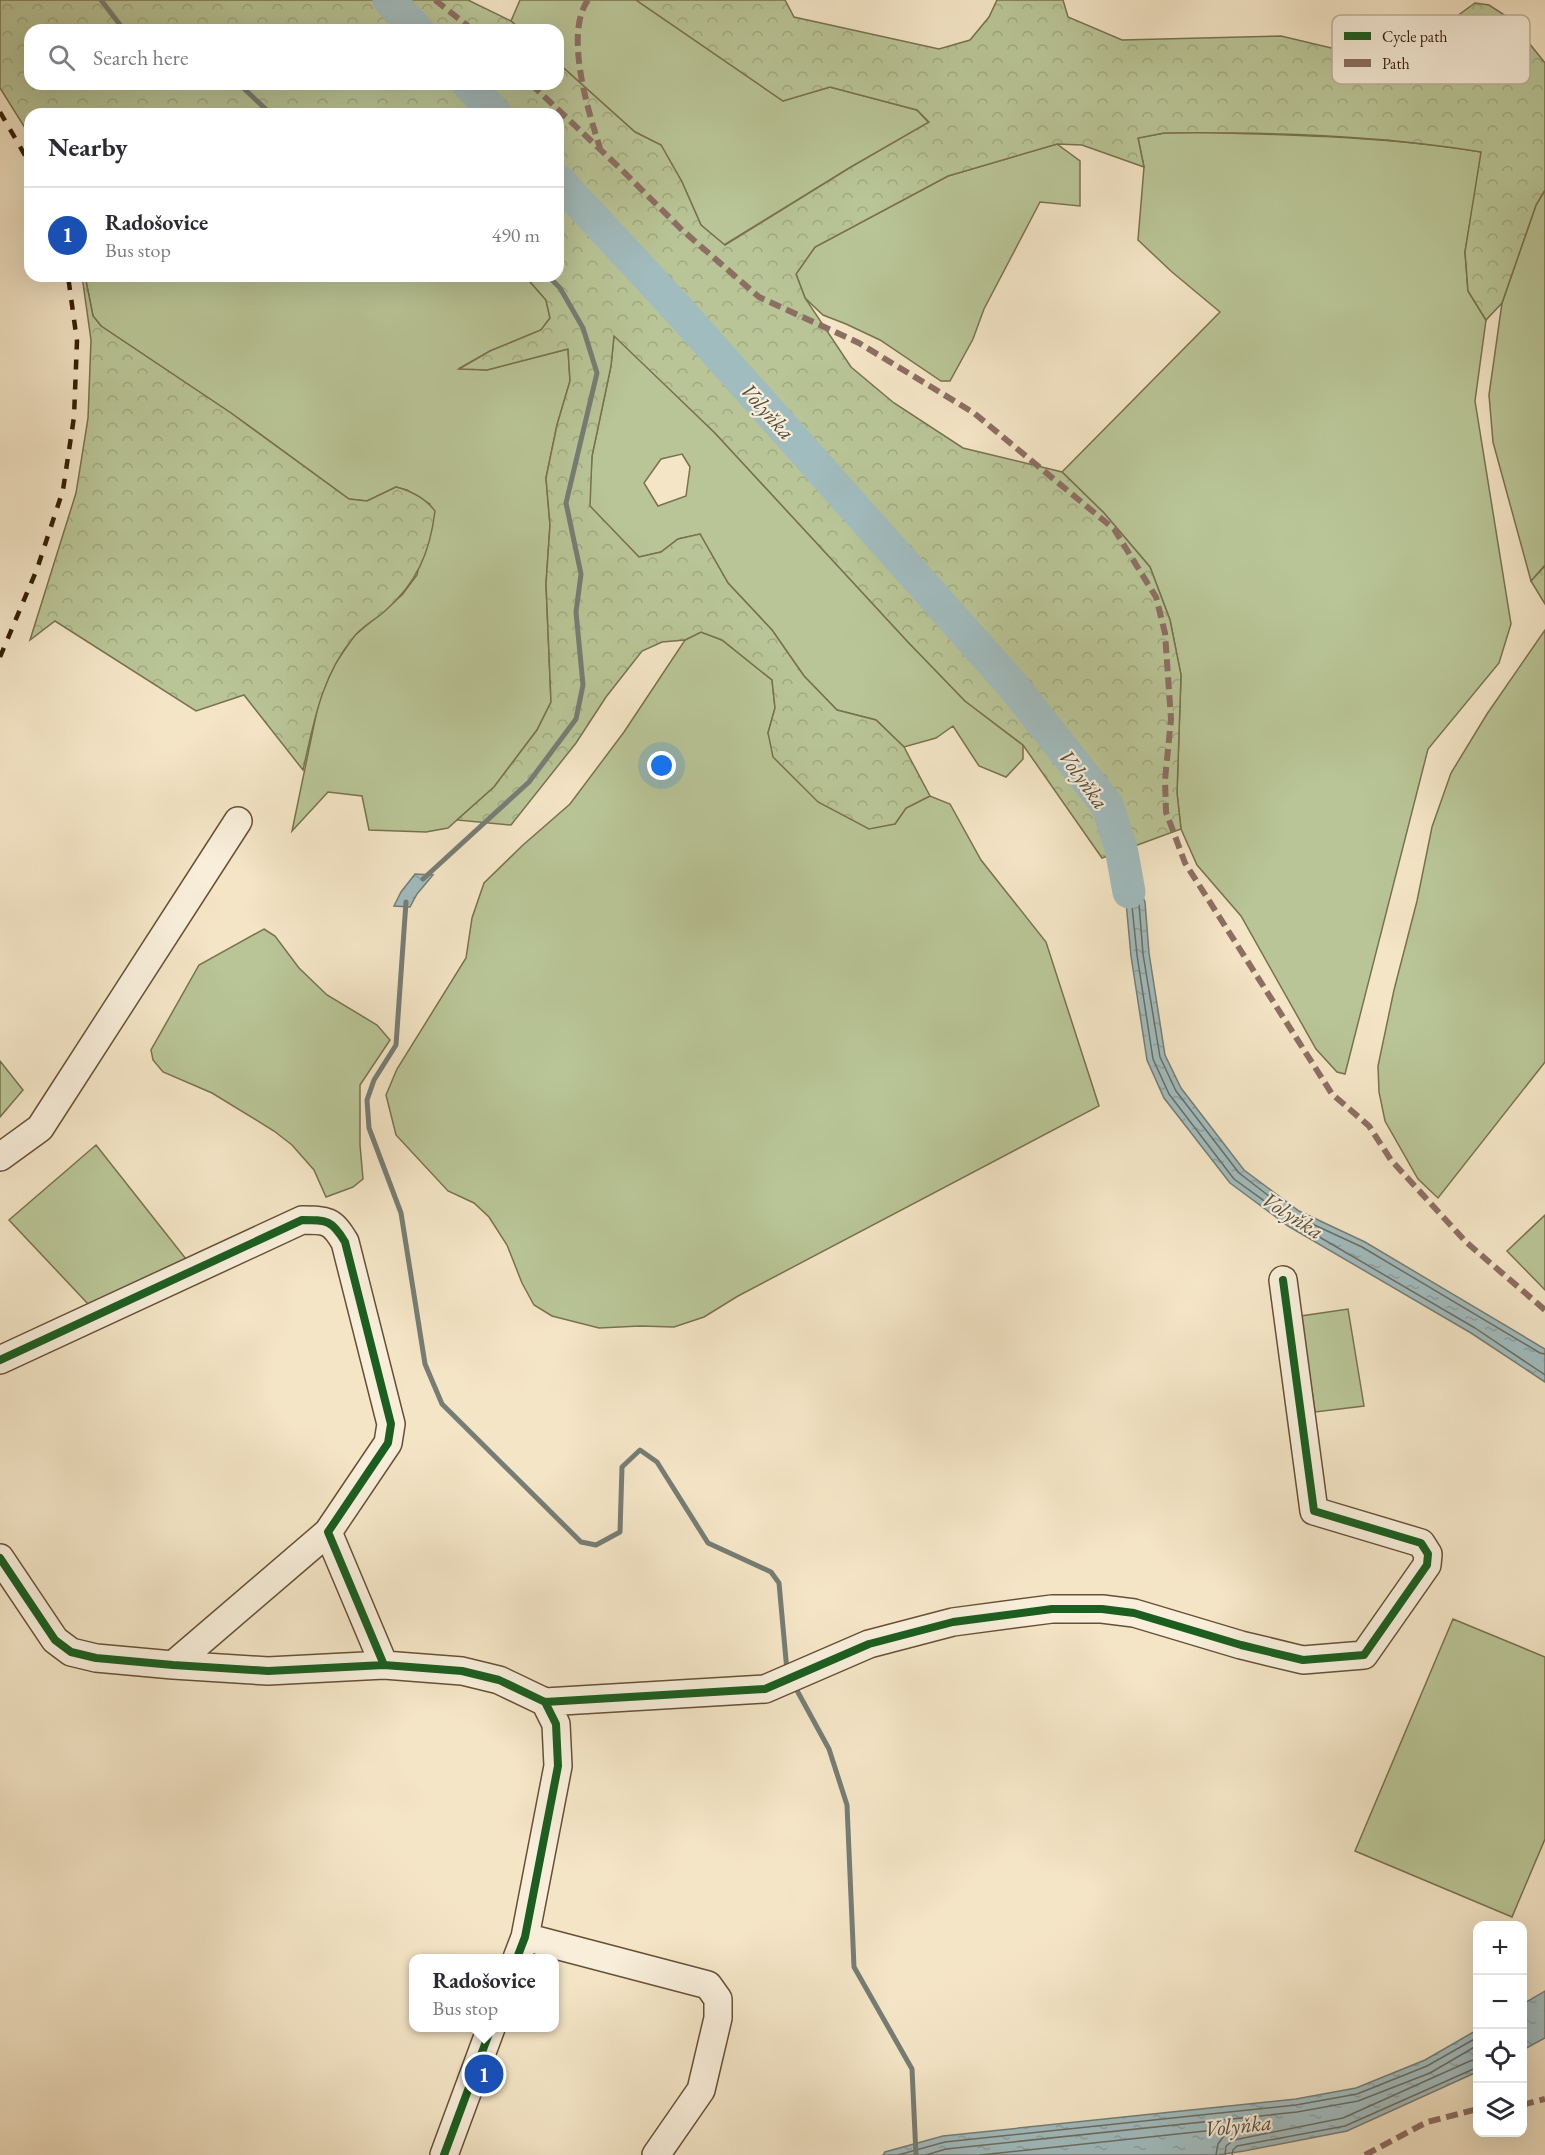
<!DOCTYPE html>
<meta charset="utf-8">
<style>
:root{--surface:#fff;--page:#f7f7f7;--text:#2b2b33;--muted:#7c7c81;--line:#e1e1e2;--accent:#8f2418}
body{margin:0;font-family:"EB Garamond",serif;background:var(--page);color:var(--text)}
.controls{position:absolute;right:18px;bottom:18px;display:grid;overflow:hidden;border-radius:12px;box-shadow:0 6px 24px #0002}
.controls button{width:54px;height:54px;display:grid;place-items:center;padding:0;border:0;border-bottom:2px solid var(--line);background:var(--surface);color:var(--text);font:30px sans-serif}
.you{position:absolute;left:662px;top:766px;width:21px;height:21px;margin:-15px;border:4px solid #fff;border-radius:50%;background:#1a73e8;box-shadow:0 0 0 9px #1a73e833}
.badge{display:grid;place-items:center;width:39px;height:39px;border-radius:50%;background:var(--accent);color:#fff;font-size:20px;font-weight:700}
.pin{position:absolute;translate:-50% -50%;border:3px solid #fff;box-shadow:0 2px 6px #0006}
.popup{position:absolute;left:409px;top:1954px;width:150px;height:78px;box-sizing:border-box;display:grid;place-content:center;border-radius:12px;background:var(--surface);filter:drop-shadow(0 2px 4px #0005);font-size:20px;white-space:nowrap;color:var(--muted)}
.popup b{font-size:22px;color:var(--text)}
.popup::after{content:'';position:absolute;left:50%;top:100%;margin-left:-12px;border:12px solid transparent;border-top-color:var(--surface)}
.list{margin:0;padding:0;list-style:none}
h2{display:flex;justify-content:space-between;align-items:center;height:78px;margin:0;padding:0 24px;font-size:26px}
h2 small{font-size:20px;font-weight:400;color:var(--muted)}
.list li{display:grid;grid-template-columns:39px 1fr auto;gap:18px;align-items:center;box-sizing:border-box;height:96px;padding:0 24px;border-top:2px solid var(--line)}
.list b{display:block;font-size:22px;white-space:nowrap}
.list p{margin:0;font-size:20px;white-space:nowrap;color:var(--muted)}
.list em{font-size:20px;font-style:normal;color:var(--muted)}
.icon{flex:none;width:33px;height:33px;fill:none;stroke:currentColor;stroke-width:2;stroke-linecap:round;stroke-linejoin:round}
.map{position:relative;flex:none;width:1545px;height:2155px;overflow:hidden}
.search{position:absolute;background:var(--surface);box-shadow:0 6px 24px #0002;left:24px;top:24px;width:540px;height:66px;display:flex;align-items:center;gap:15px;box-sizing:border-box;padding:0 21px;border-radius:18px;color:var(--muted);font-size:22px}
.panel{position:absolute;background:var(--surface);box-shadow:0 6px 24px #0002;left:24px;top:108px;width:540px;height:174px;border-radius:18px}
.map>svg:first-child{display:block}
.green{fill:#b9c597;stroke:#78724e;stroke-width:1.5;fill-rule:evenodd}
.forest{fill:url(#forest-crowns);stroke:#78724e;stroke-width:1.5}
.water{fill:url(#water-ripples);stroke:#767d75;stroke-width:1.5}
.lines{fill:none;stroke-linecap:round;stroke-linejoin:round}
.shore{stroke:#6c6d62;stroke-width:1.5}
.stream{stroke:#767d75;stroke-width:5}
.river{stroke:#a1bcbf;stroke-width:33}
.minor-casing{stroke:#665035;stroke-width:30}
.minor{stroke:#f8eeda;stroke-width:27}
.rail{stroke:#361e05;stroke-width:4.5;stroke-dasharray:10 10;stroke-linecap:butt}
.quiet{stroke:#8d6e63;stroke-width:6;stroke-dasharray:12 6;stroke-linecap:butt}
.cycleway-casing{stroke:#f8eeda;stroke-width:11}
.cycleway{stroke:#1b5e20;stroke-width:8}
.labels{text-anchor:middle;stroke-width:4.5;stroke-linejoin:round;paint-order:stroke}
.water-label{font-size:22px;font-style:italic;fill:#564d3d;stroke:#f8eeda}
.key{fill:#f8eeda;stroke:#beb09a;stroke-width:1.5}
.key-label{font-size:16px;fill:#361e05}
</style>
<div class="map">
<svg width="1545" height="2155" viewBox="0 0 1545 2155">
<defs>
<pattern id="forest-crowns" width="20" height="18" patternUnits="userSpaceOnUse" patternTransform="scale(1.5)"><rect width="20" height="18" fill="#b9c597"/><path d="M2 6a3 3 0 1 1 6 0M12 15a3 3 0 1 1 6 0" fill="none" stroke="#a0a981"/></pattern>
<pattern id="water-ripples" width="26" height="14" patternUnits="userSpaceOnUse" patternTransform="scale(1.5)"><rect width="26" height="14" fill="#a1bcbf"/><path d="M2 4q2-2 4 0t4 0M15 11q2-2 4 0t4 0" fill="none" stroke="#8ba1a3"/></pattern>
</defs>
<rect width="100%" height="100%" fill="#f4e5c6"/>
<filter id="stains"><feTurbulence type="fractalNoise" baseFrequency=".00333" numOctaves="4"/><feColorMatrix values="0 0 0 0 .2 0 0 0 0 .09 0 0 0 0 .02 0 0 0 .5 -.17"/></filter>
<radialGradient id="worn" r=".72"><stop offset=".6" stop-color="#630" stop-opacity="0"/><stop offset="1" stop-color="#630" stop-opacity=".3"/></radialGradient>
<!-- green -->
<path class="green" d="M 520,0 L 636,0 L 783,101 L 830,87 L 917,110 L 929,123 L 851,167 L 724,245 L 701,225 L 682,182 L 661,145 L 635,132 L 558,63 L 558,30 L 521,30 L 511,21 Z
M 1200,132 C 1294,135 1388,137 1482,152 L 1465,252 L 1468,291 L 1486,320 L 1475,401 L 1511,624 L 1499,663 L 1428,749 L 1345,1074 L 1337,1072 L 1316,1049 L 1241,916 L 1197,865 L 1181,829 L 1177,793 L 1181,675 L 1170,620 L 1150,567 L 1104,513 L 1062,472 L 1220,312 L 1172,272 L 1138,240 L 1144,167 L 1138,138 L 1164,133 Z
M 1057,144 L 1080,161 L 1080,206 L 1040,202 L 984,309 L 973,339 L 950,381 L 941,381 L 880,340 L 846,324 L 823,315 L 805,298 L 796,274 L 815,247 L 948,176 Z
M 1545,190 L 1545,565 L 1531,581 L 1493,442 L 1489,395 L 1502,303 L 1536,205 Z
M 85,276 L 525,276 L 546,300 L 550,318 L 541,330 L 490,351 L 460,368 L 487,370 L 568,349 L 570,381 L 557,425 L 546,478 L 550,525 L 546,584 L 551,702 L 537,730 L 494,787 L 448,828 L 426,832 L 369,830 L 362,796 L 328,792 L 292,831 L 320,696 L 335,664 L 354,636 L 402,595 L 417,575 L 430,504 L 407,490 L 396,487 L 367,501 L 349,499 L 231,413 L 101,326 L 93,316 Z
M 614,335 L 715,433 L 908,642 L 965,701 L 1023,745 L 1023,759 L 1006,777 L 979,766 L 953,726 L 936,738 L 904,747 L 876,720 L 837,710 L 804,676 L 772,630 L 728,583 L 700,534 L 678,539 L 661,552 L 639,557 L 589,506 L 592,456 L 611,366 ZM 682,454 L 690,467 L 686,496 L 658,506 L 644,483 L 661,459 Z
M 1545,630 L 1545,1062 L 1438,1198 L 1418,1179 L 1385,1121 L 1379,1092 L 1378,1066 L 1394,990 L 1417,901 L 1432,827 L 1451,773 L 1487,714 Z
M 701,632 L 722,640 L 772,680 L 775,708 L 768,733 L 895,824 L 906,808 L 930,796 L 950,804 L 981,860 L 1046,942 L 1099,1106 L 738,1296 L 704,1317 L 674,1327 L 640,1326 L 599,1328 L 552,1316 L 534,1305 L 522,1283 L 507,1245 L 489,1217 L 474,1203 L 448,1191 L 396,1135 L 386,1095 L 397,1069 L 466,958 L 472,918 L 484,883 L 523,845 L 570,804 L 624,732 L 685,640 Z
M 264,929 L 275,936 L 299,968 L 327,995 L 377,1025 L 390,1040 L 360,1085 L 360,1145 L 363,1179 L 353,1187 L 326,1197 L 314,1170 L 292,1145 L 274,1131 L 212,1093 L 163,1072 L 153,1060 L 151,1050 L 199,965 Z
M 0,1061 L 23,1090 L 0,1117 Z
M 96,1145 L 186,1259 L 90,1306 L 9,1220 Z
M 1545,1215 L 1545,1290 L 1507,1251 Z
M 1348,1309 L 1364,1406 L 1315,1412 L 1301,1316 Z
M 1453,1619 L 1545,1657 L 1545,1839 L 1512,1917 L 1355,1851 Z"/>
<!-- forest -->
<path class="forest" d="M 0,0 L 468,0 L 511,21 L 521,30 L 30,30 L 30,84 L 558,84 L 558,63 L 635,132 L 661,145 L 682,182 L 701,225 L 725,245 L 851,167 L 929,122 L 917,110 L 830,87 L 783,101 L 636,0 L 785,0 L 794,17 L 939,49 L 970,40 L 989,17 L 997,0 L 1063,0 L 1068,17 L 1122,40 L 1281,36 L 1403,65 L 1430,58 L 1453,19 L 1475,3 L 1489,5 L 1509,18 L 1545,63 L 1545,190 L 1536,205 L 1502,303 L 1486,320 L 1468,291 L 1465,252 L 1481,152 C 1377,135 1270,132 1164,133 L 1138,138 L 1144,167 L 1082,145 L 1057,144 L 948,176 L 815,247 L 796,274 L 805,298 L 851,367 L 894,403 L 963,448 L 1062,472 L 1104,513 L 1150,567 L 1170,620 L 1181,675 L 1177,793 L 1181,829 L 1102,858 L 1023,745 L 965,701 L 908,642 L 715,433 L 614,336 L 611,366 L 592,456 L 590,506 L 639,557 L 661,552 L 678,539 L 700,534 L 728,583 L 772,630 L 804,676 L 837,710 L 876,720 L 904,747 L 930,796 L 906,808 L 895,824 L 869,829 L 818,802 L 773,757 L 768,733 L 775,708 L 772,680 L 722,640 L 701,632 L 685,640 L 662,642 L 642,651 L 606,697 L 576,743 L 511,825 L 457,820 L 494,787 L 537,730 L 551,702 L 546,584 L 550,525 L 546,478 L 557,425 L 570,381 L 568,349 L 487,370 L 459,369 L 490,351 L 541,330 L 550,318 L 546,300 L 525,276 L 558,276 L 558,114 L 30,114 L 30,136 L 0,88 Z
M 82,276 L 85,276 L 93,316 L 101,326 L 231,413 L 349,499 L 367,501 L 396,487 C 411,491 426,499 435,511 C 430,552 417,583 385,611 C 375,620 361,627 353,638 C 321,677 314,722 303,770 L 244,695 L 196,711 L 55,621 L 30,640 L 76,493 L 88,418 L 91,340 Z
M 1545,566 L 1545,604 L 1531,581 Z"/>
<!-- water -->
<path class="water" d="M 1121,848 L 1145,902 L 1149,953 L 1165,1055 L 1181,1088 L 1244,1170 L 1299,1211 L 1365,1242 L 1545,1349 L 1545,1382 L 1471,1333 L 1288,1226 L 1230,1183 L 1164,1098 L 1147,1060 L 1131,956 Z
M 415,874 L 433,875 L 417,894 L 410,907 L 394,906 L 401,892 Z
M 1545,1991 L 1545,2038 L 1523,2050 L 1523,2004 Z
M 1477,2030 L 1477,2072 L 1347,2131 L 1244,2151 L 1217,2155 L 883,2155 L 885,2152 L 943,2136 L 1296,2099 L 1356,2088 L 1425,2060 Z"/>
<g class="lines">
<!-- shore -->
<path class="shore" d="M 1545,1354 L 1540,1353 L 1362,1247 L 1295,1216 L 1239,1173 L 1176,1091 L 1160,1057 L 1143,954 L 1139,904 L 1135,896 L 1131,896 L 1137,955 L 1153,1059 L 1169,1094 L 1234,1179 L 1292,1221 L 1475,1328 L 1545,1375
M 898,2155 L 945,2142 L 1296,2105 L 1357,2094 L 1427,2066 L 1478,2037
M 926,2155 L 946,2149 L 1297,2112 L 1358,2101 L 1430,2073 L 1478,2045
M 980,2155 L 1224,2129 L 1226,2133 L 1218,2144 L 1216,2155
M 1225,2155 L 1226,2146 L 1234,2140 L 1343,2118 L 1470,2061 L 1478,2059
M 1232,2155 L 1233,2150 L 1237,2146 L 1345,2126 L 1478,2067"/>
<!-- stream -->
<path class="stream" d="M 101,0 L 124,30
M 239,84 L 271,114
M 423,879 L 529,782 L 576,719 L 583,685 L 576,612 L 581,574 L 566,503 L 597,373 L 583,328 L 560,288 L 548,276
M 406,902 L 396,1045 L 374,1080 L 367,1100 L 369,1128 L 401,1213 L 425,1364 L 442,1404 L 581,1542 L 596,1545 L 620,1532 L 622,1467 L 640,1450 L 657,1462 L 708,1543 L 771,1572 L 779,1583 L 787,1671
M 794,1685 L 829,1749 L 847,1805 L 854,1967 L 912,2069 L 916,2155"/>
<!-- river -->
<path class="river" d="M 389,0 L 418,30
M 468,84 L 496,114
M 558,180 L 676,307 L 1014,687 L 1107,805 L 1121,848 L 1129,892"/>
<defs>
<path id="minor" d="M 0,1157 L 40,1128 L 238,821
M 0,1360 L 302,1220 C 327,1220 332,1220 345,1242 L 391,1424 L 388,1443 L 328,1532 L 384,1665
M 0,1558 L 55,1640 L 71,1652 L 96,1658 L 173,1665 L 268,1671 L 384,1665 L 462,1671 L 499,1680 L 545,1702 L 765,1689 L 869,1644 L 953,1622 L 1052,1609 L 1102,1609 L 1134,1613 L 1241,1645 L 1303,1660 L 1364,1655 L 1427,1565 L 1428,1554 L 1421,1543 L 1314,1511 L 1283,1280
M 173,1665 L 328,1532
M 525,1937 L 708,1985 L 718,1999 L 718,2018 L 701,2090 L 656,2155
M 517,1958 L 525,1937 L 558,1766 L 556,1724 L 545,1702
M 444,2155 L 491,2028"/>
</defs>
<!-- minor casing -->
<use href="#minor" class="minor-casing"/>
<!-- minor -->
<use href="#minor" class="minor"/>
<!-- rail -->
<path class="rail" d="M 0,112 L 30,164
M 0,657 L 37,569 L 63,490 L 74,417 L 77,341 L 68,276"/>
<!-- quiet -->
<path class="quiet" d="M 435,0 L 473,30
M 588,0 C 564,33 588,111 600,148
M 531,84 L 623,171 L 681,229 L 759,297 L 859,343 L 974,413 L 1114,529 L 1156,597 L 1165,633 L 1171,719 L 1165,780 L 1166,812 L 1185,863 L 1332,1094 L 1369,1126 L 1391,1160 L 1466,1242 L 1545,1310
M 1522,2105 L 1545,2099
M 1365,2155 L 1427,2122 L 1478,2109"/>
<defs>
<path id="cycleway" d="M 0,1360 L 302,1220 C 327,1220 332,1220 345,1242 L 391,1424 L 388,1443 L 328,1532 L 384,1665
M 0,1558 L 55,1640 L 71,1652 L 96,1658 L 173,1665 L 268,1671 L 384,1665 L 462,1671 L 499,1680 L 545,1702 L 765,1689 L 869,1644 L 953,1622 L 1052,1609 L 1102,1609 L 1134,1613 L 1241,1645 L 1303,1660 L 1364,1655 L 1427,1565 L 1428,1554 L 1421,1543 L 1314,1511 L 1283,1280
M 517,1958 L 525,1937 L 558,1766 L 556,1724 L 545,1702
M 444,2155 L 491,2028"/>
</defs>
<!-- cycleway casing -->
<use href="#cycleway" class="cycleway-casing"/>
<!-- cycleway -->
<use href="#cycleway" class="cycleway"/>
</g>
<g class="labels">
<!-- water labels -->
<g class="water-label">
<text transform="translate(768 411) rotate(48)" y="8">Volyňka</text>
<text transform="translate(1084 779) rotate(54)" y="8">Volyňka</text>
<text transform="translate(1293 1215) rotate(33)" y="8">Volyňka</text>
<text transform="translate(1238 2125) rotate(-6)" y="8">Volyňka</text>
</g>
</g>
<!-- legend -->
<rect x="1332" y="15" width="198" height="69" rx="9" class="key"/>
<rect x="1344" y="32" width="27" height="8" fill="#1b5e20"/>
<rect x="1344" y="59" width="27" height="8" fill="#8d6e63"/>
<g class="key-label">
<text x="1382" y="42">Cycle path</text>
<text x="1382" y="69">Path</text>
</g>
<rect width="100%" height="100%" filter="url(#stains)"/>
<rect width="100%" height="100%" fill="url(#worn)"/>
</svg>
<div class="controls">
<button>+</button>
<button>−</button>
<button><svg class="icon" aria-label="locate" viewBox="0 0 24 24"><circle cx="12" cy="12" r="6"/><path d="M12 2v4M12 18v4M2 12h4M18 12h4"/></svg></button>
<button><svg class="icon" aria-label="layers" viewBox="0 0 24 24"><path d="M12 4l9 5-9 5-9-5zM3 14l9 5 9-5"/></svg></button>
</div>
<div class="you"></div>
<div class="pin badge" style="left:484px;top:2074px;background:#1a4fb4">1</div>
<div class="popup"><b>Radošovice</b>Bus stop</div>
<div class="search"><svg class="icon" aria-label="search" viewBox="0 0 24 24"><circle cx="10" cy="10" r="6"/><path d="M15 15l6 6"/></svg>Search here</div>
<section class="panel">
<h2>Nearby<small></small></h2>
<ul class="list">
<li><span class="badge" style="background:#1a4fb4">1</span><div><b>Radošovice</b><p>Bus stop</p></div><em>490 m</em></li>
</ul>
</section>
</div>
